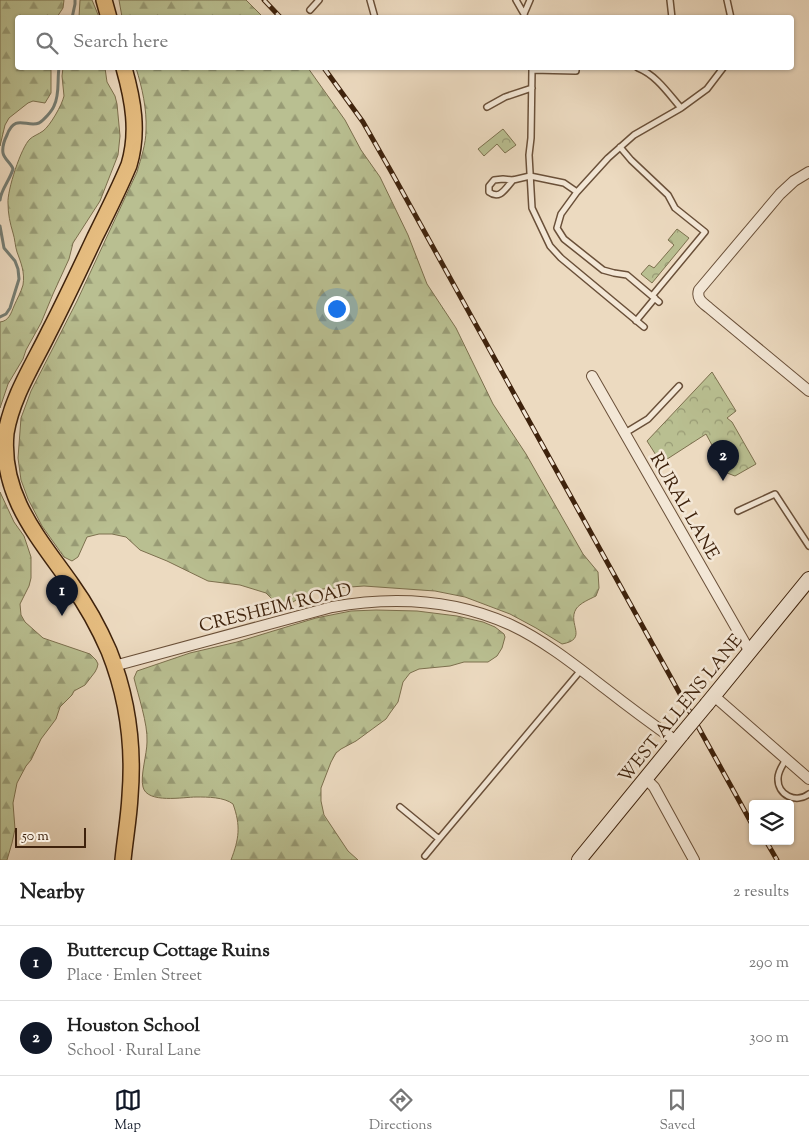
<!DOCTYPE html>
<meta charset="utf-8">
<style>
:root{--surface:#fff;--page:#f6f6f6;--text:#222;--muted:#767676;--line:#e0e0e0;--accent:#111827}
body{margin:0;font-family:"Sorts Mill Goudy",serif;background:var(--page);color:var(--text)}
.controls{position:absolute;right:15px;bottom:15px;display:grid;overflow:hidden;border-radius:5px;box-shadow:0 1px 4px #0004}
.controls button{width:45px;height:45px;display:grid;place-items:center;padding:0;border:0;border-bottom:1px solid var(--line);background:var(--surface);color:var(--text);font:25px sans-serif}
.scale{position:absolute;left:15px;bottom:12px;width:71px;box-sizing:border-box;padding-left:5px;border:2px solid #3e220c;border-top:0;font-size:14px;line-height:18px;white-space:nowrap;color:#3e220c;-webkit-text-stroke:4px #f3e7d6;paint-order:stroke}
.you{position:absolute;left:336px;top:308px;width:18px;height:18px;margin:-12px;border:4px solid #fff;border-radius:50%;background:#1a73e8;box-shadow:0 0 0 8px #1a73e833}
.badge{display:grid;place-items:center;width:32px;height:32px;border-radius:50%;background:var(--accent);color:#fff;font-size:16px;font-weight:700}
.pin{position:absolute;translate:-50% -41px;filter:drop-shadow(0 1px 2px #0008)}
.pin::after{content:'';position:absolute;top:26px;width:18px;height:15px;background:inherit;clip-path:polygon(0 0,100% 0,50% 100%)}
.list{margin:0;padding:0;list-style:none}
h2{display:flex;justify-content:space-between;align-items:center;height:65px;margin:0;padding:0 20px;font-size:21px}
h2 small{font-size:16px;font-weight:400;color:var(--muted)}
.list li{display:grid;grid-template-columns:32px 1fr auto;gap:15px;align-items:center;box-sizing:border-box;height:75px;padding:0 20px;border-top:1px solid var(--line)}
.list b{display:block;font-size:19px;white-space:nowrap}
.list p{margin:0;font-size:16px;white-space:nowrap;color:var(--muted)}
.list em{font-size:16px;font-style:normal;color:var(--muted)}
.icon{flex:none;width:28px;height:28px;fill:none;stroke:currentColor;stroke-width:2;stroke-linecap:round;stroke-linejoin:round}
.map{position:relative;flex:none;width:809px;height:860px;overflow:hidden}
.search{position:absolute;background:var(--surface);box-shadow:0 1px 4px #0004;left:15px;right:15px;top:15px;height:55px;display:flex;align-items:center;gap:12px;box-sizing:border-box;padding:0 18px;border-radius:5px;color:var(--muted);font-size:19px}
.sheet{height:215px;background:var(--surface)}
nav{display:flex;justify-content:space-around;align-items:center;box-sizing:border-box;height:70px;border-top:1px solid var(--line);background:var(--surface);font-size:14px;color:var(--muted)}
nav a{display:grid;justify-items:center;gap:2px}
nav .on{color:var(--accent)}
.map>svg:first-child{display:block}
.forest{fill:url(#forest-firs);stroke:#7c704e}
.park{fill:url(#park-crowns);stroke:#7c704e}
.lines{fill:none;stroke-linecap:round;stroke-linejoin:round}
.stream{stroke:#757d73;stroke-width:3}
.service-casing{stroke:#6a5039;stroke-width:8}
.minor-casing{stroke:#6a5039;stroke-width:12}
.secondary-casing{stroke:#3e220c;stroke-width:16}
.primary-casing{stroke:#3e220c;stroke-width:18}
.service{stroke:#f3e7d6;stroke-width:5}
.minor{stroke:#f3e7d6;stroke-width:10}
.secondary{stroke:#f3e7d6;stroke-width:14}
.primary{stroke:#e6bd80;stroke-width:15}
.rail-casing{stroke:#3e220c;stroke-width:5}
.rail{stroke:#f3e7d6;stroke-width:3;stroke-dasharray:9;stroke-linecap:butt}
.secondary-bridge-casing{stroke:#3e220c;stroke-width:16;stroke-linecap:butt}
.secondary-bridge{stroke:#f3e7d6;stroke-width:14}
.labels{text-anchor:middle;stroke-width:5;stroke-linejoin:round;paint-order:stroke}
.street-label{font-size:18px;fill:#3e220c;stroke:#f3e7d6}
</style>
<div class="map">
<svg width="809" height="860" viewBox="0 0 809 860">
<defs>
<pattern id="forest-firs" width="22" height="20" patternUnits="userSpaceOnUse" patternTransform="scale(1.25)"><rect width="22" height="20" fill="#b9bf91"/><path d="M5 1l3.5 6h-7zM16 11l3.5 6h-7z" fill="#989b75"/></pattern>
<pattern id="park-crowns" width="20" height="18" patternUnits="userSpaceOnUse" patternTransform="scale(1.25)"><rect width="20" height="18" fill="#b9bf91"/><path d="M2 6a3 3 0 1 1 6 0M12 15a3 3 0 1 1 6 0" fill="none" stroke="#989b75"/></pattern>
</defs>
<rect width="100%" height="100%" fill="#ecdac0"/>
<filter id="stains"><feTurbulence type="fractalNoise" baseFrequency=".004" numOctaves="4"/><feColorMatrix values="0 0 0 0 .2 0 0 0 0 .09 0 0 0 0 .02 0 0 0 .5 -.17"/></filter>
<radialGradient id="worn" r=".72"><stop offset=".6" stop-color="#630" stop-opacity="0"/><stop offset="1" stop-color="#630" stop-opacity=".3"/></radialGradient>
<!-- forest -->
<path class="forest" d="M 0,0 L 64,0 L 63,8 L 57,17 L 18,18 L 18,68 L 51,68 L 51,93 L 45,103 L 33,101 L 28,103 L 9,118 L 5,125 L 0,146 Z
M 80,0 L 92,0 L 99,17 L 79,17 Z
M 119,0 L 246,0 L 263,17 L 122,17 Z
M 63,68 L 105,68 L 107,82 L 115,96 L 117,104 L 120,136 L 118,155 L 100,201 L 73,243 L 69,259 L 53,294 L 41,323 L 26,350 L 23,359 L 8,384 L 0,408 L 0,322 C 9,321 11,313 14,306 C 17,299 21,292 23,285 C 25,272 21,263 17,252 C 15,246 15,239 13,233 C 10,223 8,214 8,203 C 7,191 21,147 30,139 C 33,136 39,134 43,131 C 50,126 62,105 64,96 L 62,76 Z
M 136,68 L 308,68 L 345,120 L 361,150 L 380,177 L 408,235 L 427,284 L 456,328 L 493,404 L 526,454 L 583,554 L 598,572 L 599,588 L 596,596 C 590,599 580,603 576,609 C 567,624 589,639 562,644 L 536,628 L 510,614 L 465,597 L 435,591 L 364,586 L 323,589 L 302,596 L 290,604 L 278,605 L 266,593 L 240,585 L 208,581 L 167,561 L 140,550 L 126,537 L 112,534 L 99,534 L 87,537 L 78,557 L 72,561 L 64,557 L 42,526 L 28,499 L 21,480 L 18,458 L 21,418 L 31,391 L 77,301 L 137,172 C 141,158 146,144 146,130 C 147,109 142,87 136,68 Z
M 0,492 L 14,522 L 24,536 L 31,557 L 31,578 L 29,586 L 20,604 L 21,615 L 25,622 L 43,638 L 90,654 L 96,660 L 98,664 L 97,668 L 95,672 L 85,685 L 74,691 L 72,695 L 60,707 L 56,719 L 41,739 L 31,760 L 26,766 L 17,783 L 13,803 L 15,829 L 12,843 L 7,860 L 0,860 Z
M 376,610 L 417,611 L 457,616 L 483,622 L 495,627 L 504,634 L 505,637 L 502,648 L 497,656 L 488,662 L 464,662 L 450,666 L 419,669 L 410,673 L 403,682 L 398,702 L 390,713 L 386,719 L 356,741 L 341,749 L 336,753 L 331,762 L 321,788 L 321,801 L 324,815 L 348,851 L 358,860 L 231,860 C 239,839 241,826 233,804 C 224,797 208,797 196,797 C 184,797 147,804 143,787 C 140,776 147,754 147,742 C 148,724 138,695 134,678 L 137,671 L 190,653 L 237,642 L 316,618 L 351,611 Z"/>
<!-- park -->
<path class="park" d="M 503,129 L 516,145 L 505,153 L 497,144 L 484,156 L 478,149 Z
M 677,229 L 689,238 L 652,283 L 641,274 L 649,265 L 654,268 L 674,245 L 668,240 Z
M 712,372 L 736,411 L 727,418 L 732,422 L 756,464 L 735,476 L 727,473 L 706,434 L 661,463 L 647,441 Z"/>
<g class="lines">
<!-- stream -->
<path class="stream" d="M 72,18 L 75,4 L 75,0
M 0,200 C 1,189 10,180 13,169 C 11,163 4,159 3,153 C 2,147 4,141 7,135 C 15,113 27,128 39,123 C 44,120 52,111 54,106 C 60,94 57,80 59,68
M 0,226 L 4,248 L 15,261 L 18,269 L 19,279 L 10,308 L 6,314 L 0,317"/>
<defs>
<path id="service" d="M 370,0 L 375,18
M 516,0 L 524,14
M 670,0 L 672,18
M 727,0 L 731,18
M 310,10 L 319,0
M 525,18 L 524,14 L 530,0
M 532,68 L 532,70 L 576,71 L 576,68
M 638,68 C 656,75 668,93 681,108 L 707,89 L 723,68
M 532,70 L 531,138 L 529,155 L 532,208 L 550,246 L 561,258 L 644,327
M 487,107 L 505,97 L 532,88
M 620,147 L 631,160 L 668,195 L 675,208 L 705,232 L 652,296
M 513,180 C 505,189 500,200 489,192 L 489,186 L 494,180 L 503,179 L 513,180 L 530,176 L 564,183 L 577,192
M 659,302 L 627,275 L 614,273 L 603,270 L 564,239 L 557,228 L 561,214 L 577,192 L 608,158 L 634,135 L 681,108
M 636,321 L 655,298
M 625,433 L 648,419 L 679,386
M 738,511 L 775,494 L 809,546
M 786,759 C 783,765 778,771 778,778 C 777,795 796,804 809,794
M 400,807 L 439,839 L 581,670
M 425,856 L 439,839"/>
<path id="minor" d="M 809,172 L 794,181 L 780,194 L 699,290 C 696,299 703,303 709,308 L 809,391
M 592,376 L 750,652
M 114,666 L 332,607 C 393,596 454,599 511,625 C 545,641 576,666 606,689 C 629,707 652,724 676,741
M 714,696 L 809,779
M 646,779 L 654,787 L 694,860"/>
<path id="secondary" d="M 707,704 L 809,579
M 579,860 L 682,734"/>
<path id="primary" d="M 104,0 L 109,18
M 123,860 C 125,839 129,817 130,796 C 134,747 127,696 109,651 C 99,628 87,606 72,585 C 39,538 0,496 6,433 C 12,397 33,365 49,332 C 65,301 80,269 95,237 C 107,213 119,189 129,165 C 139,132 133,100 124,68"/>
</defs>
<!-- service casing -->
<use href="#service" class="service-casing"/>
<!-- minor casing -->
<use href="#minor" class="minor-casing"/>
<!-- secondary casing -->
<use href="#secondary" class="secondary-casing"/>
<!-- primary casing -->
<use href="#primary" class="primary-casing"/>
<!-- service -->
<use href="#service" class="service"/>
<!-- minor -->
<use href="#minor" class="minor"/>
<!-- secondary -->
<use href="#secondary" class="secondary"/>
<!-- primary -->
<use href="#primary" class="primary"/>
<defs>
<path id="rail" d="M 264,0 L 281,18
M 324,68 L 363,122 L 392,173 L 753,826
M 766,841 L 777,860"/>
</defs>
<!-- rail casing -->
<use href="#rail" class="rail-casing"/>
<!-- rail -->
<use href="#rail" class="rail"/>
<defs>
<path id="secondary-bridge" d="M 682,734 L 707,704"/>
</defs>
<!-- secondary-bridge casing -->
<use href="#secondary-bridge" class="secondary-bridge-casing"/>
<!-- secondary-bridge -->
<use href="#secondary-bridge" class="secondary-bridge"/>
</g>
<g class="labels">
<!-- street labels -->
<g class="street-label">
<text transform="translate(685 506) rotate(60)" y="6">RURAL LANE</text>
<text transform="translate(275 607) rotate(-14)" y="6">CRESHEIM ROAD</text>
<text transform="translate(680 708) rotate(-51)" y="6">WEST ALLENS LANE</text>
</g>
</g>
<rect width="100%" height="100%" filter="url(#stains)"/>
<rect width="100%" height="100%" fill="url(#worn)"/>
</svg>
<div class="controls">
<button><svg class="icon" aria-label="layers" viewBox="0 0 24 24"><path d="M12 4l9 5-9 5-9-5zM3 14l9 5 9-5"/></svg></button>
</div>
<div class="scale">50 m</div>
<div class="you"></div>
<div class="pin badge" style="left:62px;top:616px">1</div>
<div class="pin badge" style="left:723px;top:481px">2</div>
<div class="search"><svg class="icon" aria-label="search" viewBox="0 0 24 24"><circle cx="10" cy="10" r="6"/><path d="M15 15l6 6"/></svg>Search here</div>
</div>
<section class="sheet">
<h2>Nearby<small>2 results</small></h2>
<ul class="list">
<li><span class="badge">1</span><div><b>Buttercup Cottage Ruins</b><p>Place · Emlen Street</p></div><em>290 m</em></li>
<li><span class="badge">2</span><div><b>Houston School</b><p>School · Rural Lane</p></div><em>300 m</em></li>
</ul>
</section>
<nav>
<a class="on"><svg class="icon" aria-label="map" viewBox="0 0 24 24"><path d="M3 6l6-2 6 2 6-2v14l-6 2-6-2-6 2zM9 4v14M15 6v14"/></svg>Map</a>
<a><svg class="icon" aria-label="directions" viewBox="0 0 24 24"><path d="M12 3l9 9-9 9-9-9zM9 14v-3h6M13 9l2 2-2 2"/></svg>Directions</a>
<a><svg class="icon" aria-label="saved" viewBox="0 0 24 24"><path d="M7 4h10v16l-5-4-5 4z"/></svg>Saved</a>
</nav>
